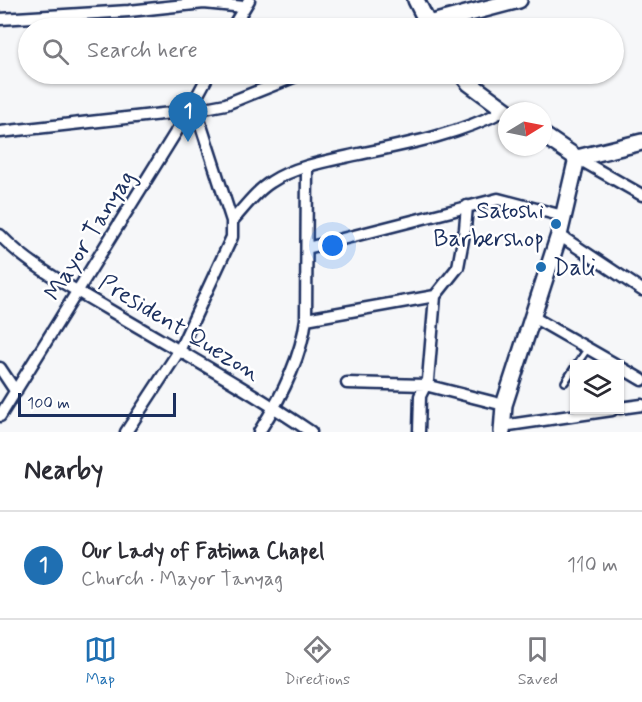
<!DOCTYPE html>
<meta charset="utf-8">
<style>
:root{--surface:#fff;--page:#f2f2f3;--text:#2b2b33;--muted:#7c7c81;--line:#e1e1e2;--accent:#1f6fb2}
body{margin:0;font-family:Mynerve,sans-serif;background:var(--page);color:var(--text)}
.controls{position:absolute;right:18px;bottom:18px;display:grid;overflow:hidden;border-radius:0px;box-shadow:0 2px 4px #0004}
.controls button{width:54px;height:54px;display:grid;place-items:center;padding:0;border:0;border-bottom:2px solid var(--line);background:var(--surface);color:var(--text);font:30px sans-serif}
.compass{position:absolute;left:498px;top:102px;width:54px;height:54px;border-radius:50%;background:var(--surface);box-shadow:0 2px 4px #0004;rotate:80deg}
.scale{position:absolute;left:18px;bottom:15px;width:158px;box-sizing:border-box;padding-left:6px;border:3px solid #1b2f5e;border-top:0;font-size:16px;line-height:21px;white-space:nowrap;color:#1b2f5e;-webkit-text-stroke:4px #fff;paint-order:stroke}
.you{position:absolute;left:333px;top:246px;width:21px;height:21px;margin:-15px;border:4px solid #fff;border-radius:50%;background:#1a73e8;box-shadow:0 0 0 9px #1a73e833}
.badge{display:grid;place-items:center;width:39px;height:39px;border-radius:50%;background:var(--accent);color:#fff;font-size:20px;font-weight:700}
.pin{position:absolute;translate:-50% -50px;filter:drop-shadow(0 2px 3px #0008)}
.pin::after{content:'';position:absolute;top:32px;width:21px;height:18px;background:inherit;clip-path:polygon(0 0,100% 0,50% 100%)}
.list{margin:0;padding:0;list-style:none}
h2{display:flex;justify-content:space-between;align-items:center;height:78px;margin:0;padding:0 24px;font-size:26px}
h2 small{font-size:20px;font-weight:400;color:var(--muted)}
.list li{display:grid;grid-template-columns:39px 1fr auto;gap:18px;align-items:center;box-sizing:border-box;height:108px;padding:0 24px;border-top:2px solid var(--line)}
.list b{display:block;font-size:22px;white-space:nowrap}
.list p{margin:0;font-size:20px;white-space:nowrap;color:var(--muted)}
.list em{font-size:20px;font-style:normal;color:var(--muted)}
.icon{flex:none;width:33px;height:33px;fill:none;stroke:currentColor;stroke-width:2;stroke-linecap:round;stroke-linejoin:round}
.map{position:relative;flex:none;width:642px;height:432px;overflow:hidden}
.search{position:absolute;background:var(--surface);box-shadow:0 2px 4px #0004;left:18px;right:18px;top:18px;height:66px;display:flex;align-items:center;gap:15px;box-sizing:border-box;padding:0 21px;border-radius:33px;color:var(--muted);font-size:22px}
.sheet{height:186px;background:var(--surface)}
nav{display:flex;justify-content:space-around;align-items:center;box-sizing:border-box;height:84px;border-top:2px solid var(--line);background:var(--surface);font-size:16px;color:var(--muted)}
nav a{display:grid;justify-items:center;gap:3px}
nav .on{color:var(--accent)}
.map>svg:first-child{display:block}
.lines{fill:none;stroke-linecap:round;stroke-linejoin:round}
.lane-casing{stroke:#1b2f5e;stroke-width:10}
.street-casing{stroke:#1b2f5e;stroke-width:15}
.secondary-casing{stroke:#1b2f5e;stroke-width:20}
.lane{stroke:#fff;stroke-width:5}
.street{stroke:#fff;stroke-width:10}
.secondary{stroke:#fff;stroke-width:15}
.poi-dot{fill:#1f6fb2;stroke:#fff;stroke-width:2}
.labels{text-anchor:middle;stroke-width:5;stroke-linejoin:round;paint-order:stroke}
.poi-label{font-size:24px;fill:#1b2f5e;stroke:#fff;text-anchor:end}
.street-label{font-size:24px;fill:#1b2f5e;stroke:#fff}
</style>
<div class="map">
<svg width="642" height="432" viewBox="0 0 642 432">
<rect width="100%" height="100%" fill="#f6f7f9"/>
<filter id="ink" filterUnits="userSpaceOnUse"><feTurbulence type="fractalNoise" baseFrequency=".0167" numOctaves="2"/><feDisplacementMap in="SourceGraphic" scale="12" xChannelSelector="R" yChannelSelector="G"/><feConvolveMatrix kernelMatrix="1 2 1 2 8 2 1 2 1" color-interpolation-filters="sRGB"/></filter>
<g filter="url(#ink)">
<g class="lines">
<defs>
<path id="lane" d="M 577,364 L 588,348
M 565,382 L 574,368"/>
<path id="street" d="M 0,19 L 129,11 L 204,3 L 244,7
M 232,28 L 249,0
M 0,132 L 189,111 L 226,104 L 301,74
M 577,158 L 642,195
M 232,221 C 244,208 256,191 271,182 C 295,166 332,160 359,154 C 408,144 460,134 505,110
M 0,235 C 28,265 71,287 106,308 C 175,349 245,387 311,432
M 559,235 L 642,290
M 307,248 L 498,199 L 563,216
M 533,317 L 615,364
M 306,319 L 435,296
M 620,367 L 642,380
M 0,368 L 16,392
M 347,383 L 425,385 L 504,405
M 620,408 L 642,405
M 0,416 L 189,111 L 209,74
M 502,426 L 612,410
M 126,432 L 179,351 L 232,237 L 232,221 L 196,110
M 259,432 C 281,398 301,359 306,319 L 307,167
M 419,432 L 420,396 L 428,380 L 435,296 L 458,267 L 465,229 L 467,206"/>
<path id="secondary" d="M 416,0 L 428,24 L 519,0
M 462,74 L 469,83 L 507,111
M 543,135 L 577,158
M 577,158 L 642,142
M 502,432 L 504,405 L 559,235 L 577,158"/>
</defs>
<!-- lane casing -->
<use href="#lane" class="lane-casing"/>
<!-- street casing -->
<use href="#street" class="street-casing"/>
<!-- secondary casing -->
<use href="#secondary" class="secondary-casing"/>
<!-- lane -->
<use href="#lane" class="lane"/>
<!-- street -->
<use href="#street" class="street"/>
<!-- secondary -->
<use href="#secondary" class="secondary"/>
</g>
</g>
<!-- markers -->
<g class="poi-dot">
<circle cx="556" cy="224" r="6"/>
<circle cx="541" cy="267" r="6"/>
</g>
<g class="labels">
<!-- poi labels -->
<g class="poi-label">
<text x="544" y="218">Satoshi<tspan x="544" dy="28">Barbershop</tspan></text>
<text x="553" y="275" text-anchor="start">Dali</text>
</g>
<!-- street labels -->
<g class="street-label">
<text transform="translate(89 235) rotate(-58)" y="8">Mayor Tanyag</text>
<text transform="translate(180 327) rotate(31)" y="8">President Quezon</text>
</g>
</g>
</svg>
<div class="controls">
<button><svg class="icon" aria-label="layers" viewBox="0 0 24 24"><path d="M12 4l9 5-9 5-9-5zM3 14l9 5 9-5"/></svg></button>
</div>
<svg class="compass" viewBox="-18 -18 36 36"><path d="M0-13l5 13h-10z" fill="#e53935"/><path d="M0 13l5-13h-10z" fill="#7c7c81"/></svg>
<div class="scale">100 m</div>
<div class="you"></div>
<div class="pin badge" style="left:188px;top:142px">1</div>
<div class="search"><svg class="icon" aria-label="search" viewBox="0 0 24 24"><circle cx="10" cy="10" r="6"/><path d="M15 15l6 6"/></svg>Search here</div>
</div>
<section class="sheet">
<h2>Nearby<small></small></h2>
<ul class="list">
<li><span class="badge">1</span><div><b>Our Lady of Fatima Chapel</b><p>Church · Mayor Tanyag</p></div><em>110 m</em></li>
</ul>
</section>
<nav>
<a class="on"><svg class="icon" aria-label="map" viewBox="0 0 24 24"><path d="M3 6l6-2 6 2 6-2v14l-6 2-6-2-6 2zM9 4v14M15 6v14"/></svg>Map</a>
<a><svg class="icon" aria-label="directions" viewBox="0 0 24 24"><path d="M12 3l9 9-9 9-9-9zM9 14v-3h6M13 9l2 2-2 2"/></svg>Directions</a>
<a><svg class="icon" aria-label="saved" viewBox="0 0 24 24"><path d="M7 4h10v16l-5-4-5 4z"/></svg>Saved</a>
</nav>
